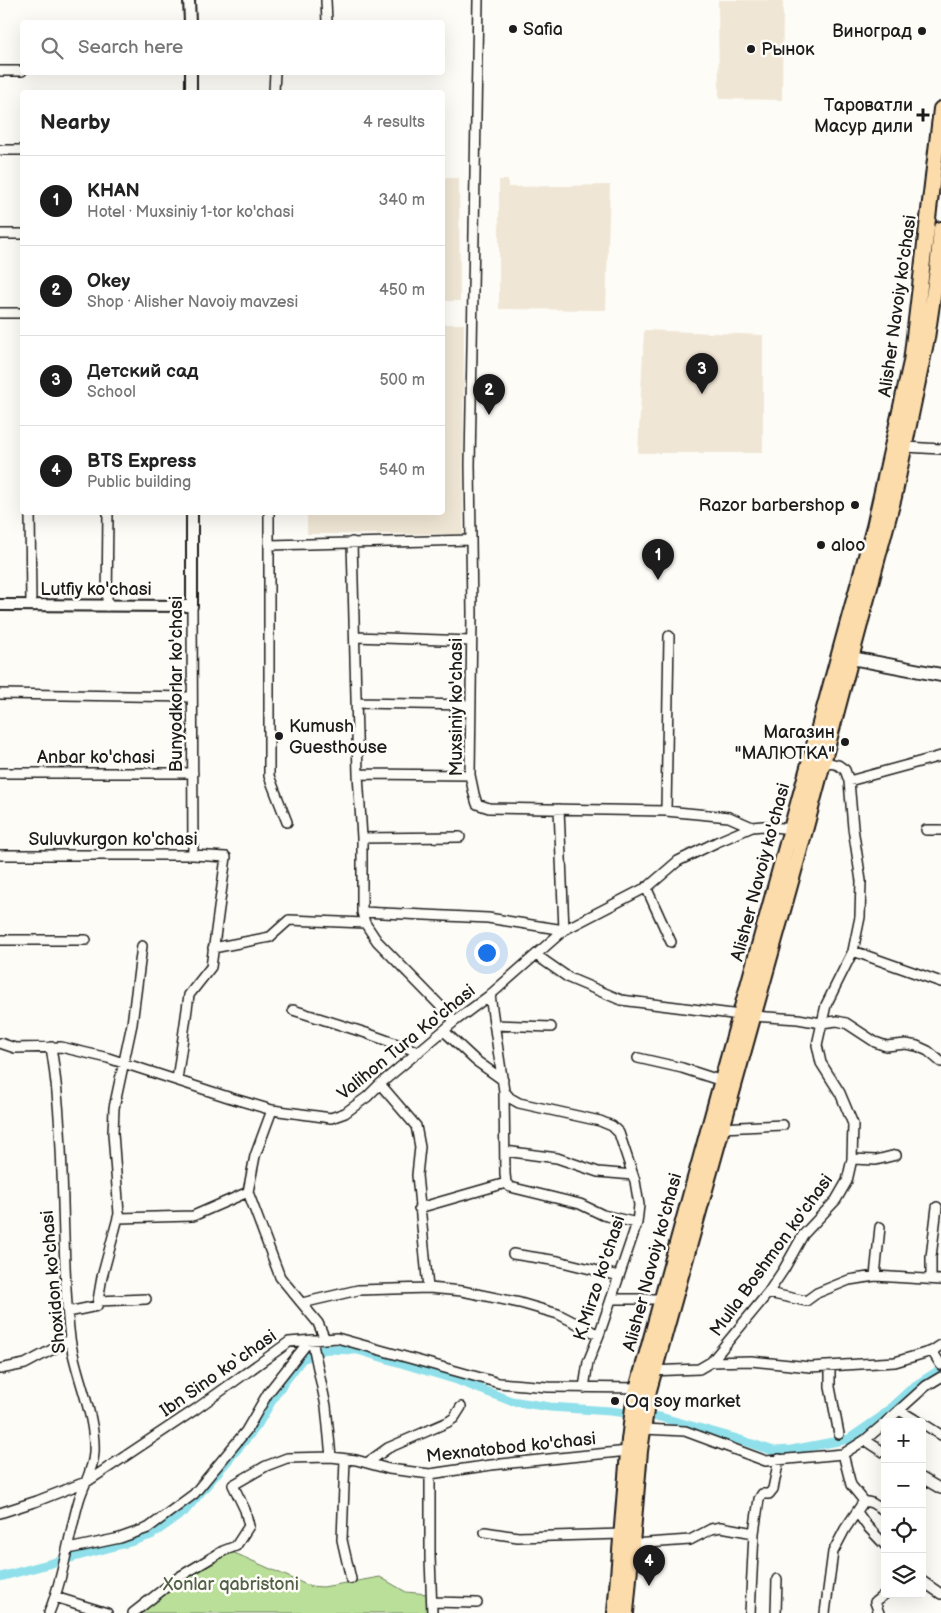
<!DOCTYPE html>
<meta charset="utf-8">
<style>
:root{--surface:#fff;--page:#f2f2f2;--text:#222;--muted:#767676;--line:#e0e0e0;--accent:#1c1c1c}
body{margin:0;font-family:"Balsamiq Sans",sans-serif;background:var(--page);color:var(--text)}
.controls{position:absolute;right:15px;bottom:15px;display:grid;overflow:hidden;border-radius:5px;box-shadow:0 5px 20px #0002}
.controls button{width:45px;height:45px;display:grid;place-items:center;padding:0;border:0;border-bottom:1px solid var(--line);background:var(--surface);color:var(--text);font:25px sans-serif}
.you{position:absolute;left:486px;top:952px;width:18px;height:18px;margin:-12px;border:4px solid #fff;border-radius:50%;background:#1a73e8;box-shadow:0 0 0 8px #1a73e833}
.badge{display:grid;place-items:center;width:32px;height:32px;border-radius:50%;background:var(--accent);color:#fff;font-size:16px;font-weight:700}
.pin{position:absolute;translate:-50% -41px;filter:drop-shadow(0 1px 2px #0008)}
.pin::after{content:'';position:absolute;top:26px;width:18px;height:15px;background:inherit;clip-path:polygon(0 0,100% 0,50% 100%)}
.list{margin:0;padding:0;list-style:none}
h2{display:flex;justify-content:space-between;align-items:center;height:65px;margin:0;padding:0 20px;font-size:21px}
h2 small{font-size:16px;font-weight:400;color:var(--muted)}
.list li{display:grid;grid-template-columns:32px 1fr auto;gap:15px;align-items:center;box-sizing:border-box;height:90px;padding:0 20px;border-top:1px solid var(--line)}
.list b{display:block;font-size:19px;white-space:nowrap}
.list p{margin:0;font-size:16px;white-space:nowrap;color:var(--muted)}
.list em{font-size:16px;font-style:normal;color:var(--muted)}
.icon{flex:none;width:28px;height:28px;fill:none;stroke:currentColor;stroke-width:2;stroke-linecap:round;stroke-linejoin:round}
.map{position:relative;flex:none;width:941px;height:1613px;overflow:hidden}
.search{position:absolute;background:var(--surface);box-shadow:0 5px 20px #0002;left:20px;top:20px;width:425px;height:55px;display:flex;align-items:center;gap:12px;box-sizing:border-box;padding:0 18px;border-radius:5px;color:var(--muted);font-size:19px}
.panel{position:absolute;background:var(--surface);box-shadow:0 5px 20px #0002;left:20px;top:90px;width:425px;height:425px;border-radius:5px}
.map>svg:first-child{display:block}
.built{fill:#f0e6d5}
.green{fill:#badf99;stroke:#6b7e5a}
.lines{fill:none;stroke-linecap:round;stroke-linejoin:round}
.canal{stroke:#8fe0ea;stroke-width:9}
.minor-casing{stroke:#1c1c1c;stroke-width:12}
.tertiary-casing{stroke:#1c1c1c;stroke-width:14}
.secondary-casing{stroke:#1c1c1c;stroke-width:16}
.primary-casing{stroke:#1c1c1c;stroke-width:18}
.minor{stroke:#fdfcf7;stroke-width:9}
.tertiary{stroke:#fdfcf7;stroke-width:10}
.secondary{stroke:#fdfcf7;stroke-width:12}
.primary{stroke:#fddcac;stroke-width:14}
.poi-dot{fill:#1c1c1c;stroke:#fdfcf7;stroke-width:2}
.labels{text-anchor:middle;stroke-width:5;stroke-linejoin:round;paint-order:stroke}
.poi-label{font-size:18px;fill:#1c1c1c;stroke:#fdfcf7;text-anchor:start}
.street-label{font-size:18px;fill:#1c1c1c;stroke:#fdfcf7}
.park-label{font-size:18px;fill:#536048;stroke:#fdfcf7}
</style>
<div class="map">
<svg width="941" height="1613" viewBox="0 0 941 1613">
<rect width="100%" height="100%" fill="#fdfcf7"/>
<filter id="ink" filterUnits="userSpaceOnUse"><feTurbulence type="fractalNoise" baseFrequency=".02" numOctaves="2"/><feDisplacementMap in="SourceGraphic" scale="10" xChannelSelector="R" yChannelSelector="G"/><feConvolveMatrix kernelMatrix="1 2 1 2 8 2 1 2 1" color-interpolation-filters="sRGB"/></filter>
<g filter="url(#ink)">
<!-- built -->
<path class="built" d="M 718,0 L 783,0 L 782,100 L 719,99 Z
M 443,178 L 459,178 L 460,301 L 443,301 Z
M 499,180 L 508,180 L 508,187 L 610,185 L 606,310 L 499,309 Z
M 443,324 L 464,324 L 463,534 L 307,534 L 307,513 L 442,512 Z
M 644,330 L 763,335 L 763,453 L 638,453 Z"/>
<!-- green -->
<path class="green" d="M 230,1551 L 309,1586 L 323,1587 L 380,1577 L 406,1592 L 428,1594 L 428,1613 L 136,1613 L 158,1593 Z"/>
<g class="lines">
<!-- canal -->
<path class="canal" d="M 0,1577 L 130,1542 L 151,1535 L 184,1512 L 257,1426 L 277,1392 L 302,1359 L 325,1349 L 358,1350 L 457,1380 L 511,1401 L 550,1407 L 610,1411 L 660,1417 L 734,1438 L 774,1451 L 791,1450 L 849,1439 L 881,1417 L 913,1387 L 941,1369"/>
<defs>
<path id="minor" d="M 326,0 L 327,22
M 478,0 L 470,465 L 472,613 L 470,775 L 474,794 L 477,804 L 489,808 L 666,811 L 729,817 L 752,827
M 0,71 L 22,71
M 274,92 L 275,72
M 0,150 L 22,150
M 0,234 L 22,234
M 0,313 L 22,313
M 905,447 L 941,449
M 30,512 L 31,605
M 269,512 L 269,776 L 287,822
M 352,542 L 358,774 L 362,838 L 362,912 L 365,923 L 377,941 L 455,1021
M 269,545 L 471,540
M 107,606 L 108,512
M 192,606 L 193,855
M 355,637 L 471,641
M 0,694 L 192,697
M 357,703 L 470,705
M 0,773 L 193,773
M 358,774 L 470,775
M 849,781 L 941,756
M 666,811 L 669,636
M 926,830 L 941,830
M 362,838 L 460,837
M 0,855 L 193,855 L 226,857 L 211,967 L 189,995 L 177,1080
M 646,887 L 671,942
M 362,912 L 488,918 L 564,930 L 559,809
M 0,940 L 86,940
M 213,948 L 270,937 L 289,920 L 365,923
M 853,951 L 941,982
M 536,955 L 569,978 L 621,1000 L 740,1015
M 490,995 L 504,1091 L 510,1098 L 519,1103 L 600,1121 L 612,1126 L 619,1133 L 635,1181 L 639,1205 L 637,1223 L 599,1335 L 588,1362 L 584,1388
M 293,1010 L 366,1033 L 419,1052
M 753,1016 L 798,1019 L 821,1023 L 837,1021 L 846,1023 L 875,1042 L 886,1046 L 906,1044 L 917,1046 L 928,1051 L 941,1062
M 494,1025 L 551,1027
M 444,1031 L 475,1060 L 503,1080
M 0,1043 L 15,1048 L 61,1047 L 108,1058 L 231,1098 L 272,1110 L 331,1118 L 345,1113 L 367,1097 L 380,1084 L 455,1021 L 490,995 L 564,930 L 649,886 L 678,861 L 717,842 L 752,827 L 763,826 L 792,829
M 638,1058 L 682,1068 L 722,1081
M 380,1084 L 416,1126 L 420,1147 L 417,1175 L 428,1288
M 504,1091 L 505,1174 L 506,1183 L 510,1187 L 580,1204 L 603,1215 L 637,1223
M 272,1110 L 255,1156 L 248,1192 L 280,1277 L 318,1323 L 325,1339
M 721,1128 L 783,1125
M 505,1151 L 557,1158 L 598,1172 L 633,1175
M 852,1159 L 876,1160 L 896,1155
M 419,1208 L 506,1183
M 118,1218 L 193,1216 L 248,1192
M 513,1254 L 558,1261 L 619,1276
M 875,1276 L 880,1227
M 931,1279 L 931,1257 L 937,1207
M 768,1293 L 806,1301 L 817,1293 L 849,1280 L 875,1276 L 941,1280
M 611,1299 L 662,1299
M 98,1301 L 146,1299
M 302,1303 L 358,1290 L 429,1288 L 462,1291 L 520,1303 L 558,1314 L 599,1335
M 68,1312 L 97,1306 L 102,1277 L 119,1214 L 113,1133 L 114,1108 L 132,1024 L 142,946
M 312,1340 L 326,1406 L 331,1457
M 932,1351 L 941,1365
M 711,1362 L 768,1293 L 784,1269 L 803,1235 L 836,1200 L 847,1181 L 852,1159 L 853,1124 L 840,1093 L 821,1063 L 817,1045 L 826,1005 L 853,951 L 860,917 L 861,881 L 853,828 L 849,781 L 845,770 L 838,765 L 822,761
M 830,1367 L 830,1387 L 839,1434
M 0,1369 L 25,1364 L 70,1340
M 650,1371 L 699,1369 L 711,1362 L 751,1361 L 810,1367 L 895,1362 L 932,1351 L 941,1345
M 899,1410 L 919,1422
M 886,1422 L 926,1386 L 941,1377
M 922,1423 L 941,1435
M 643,1429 L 685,1431 L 766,1461 L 843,1454 L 865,1440 L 885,1423
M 865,1440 L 885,1453
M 345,1459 L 342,1540 L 351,1579
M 367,1463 L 388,1448 L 448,1422 L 454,1418 L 461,1407
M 430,1474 L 430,1557 L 432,1613
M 922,1478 L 941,1489
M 864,1501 L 872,1503 L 885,1511
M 857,1512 L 867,1526 L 885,1545
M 0,1513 L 37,1501 L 88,1481 L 196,1409 L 289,1342 L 337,1338 L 499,1383 L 548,1387 L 641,1388
M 485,1532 L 518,1537 L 622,1534
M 633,1544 L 690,1540 L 711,1529 L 721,1527 L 754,1533 L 759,1499 L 762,1494 L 769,1494 L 773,1489 L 779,1459
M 68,1549 L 120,1538 L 148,1528 L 194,1494 L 246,1431 L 268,1393 L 309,1341
M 922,1581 L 941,1594
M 55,1597 L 107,1613
M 432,1602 L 477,1603
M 49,1613 C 64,1576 68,1538 79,1500 C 84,1484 93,1470 94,1453 C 96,1414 75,1376 70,1338 C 67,1315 66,1290 65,1266 C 62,1193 63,1119 51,1047
M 133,1613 L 179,1577 L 223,1551 L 236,1546 L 249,1526 L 245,1510 L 233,1485 L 266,1466 L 287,1458 L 331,1457 L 356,1460 L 389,1469 L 430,1474 L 491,1465 L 628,1451
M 750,1613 L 754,1533
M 776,1613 L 777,1579
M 825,1613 L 833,1552 L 845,1529 L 864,1501 L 851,1485 L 843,1454
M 879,1613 L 875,1602 L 885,1594"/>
<path id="tertiary" d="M 189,0 L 190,22
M 191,92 L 191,72
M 0,605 L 192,606 L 192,512"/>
<path id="secondary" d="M 841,656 L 941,675"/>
<path id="primary" d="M 615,1613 L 629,1440 L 634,1400 L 874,527 L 911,362 L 941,109
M 626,1613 L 640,1451 L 649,1390 L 799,853 L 894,497 L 927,338 L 937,270 L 941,229"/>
</defs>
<!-- minor casing -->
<use href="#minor" class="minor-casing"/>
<!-- tertiary casing -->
<use href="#tertiary" class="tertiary-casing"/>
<!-- secondary casing -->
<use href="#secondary" class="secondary-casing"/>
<!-- primary casing -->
<use href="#primary" class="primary-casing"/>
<!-- minor -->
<use href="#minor" class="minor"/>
<!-- tertiary -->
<use href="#tertiary" class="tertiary"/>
<!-- secondary -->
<use href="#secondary" class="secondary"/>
<!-- primary -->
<use href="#primary" class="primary"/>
</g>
</g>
<!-- markers -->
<g class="poi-dot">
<circle cx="513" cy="29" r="5"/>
<circle cx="922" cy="31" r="5"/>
<circle cx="751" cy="49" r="5"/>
<path d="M920.5 107.5h5v5h5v5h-5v5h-5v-5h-5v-5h5z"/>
<circle cx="855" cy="505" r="5"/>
<circle cx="821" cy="545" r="5"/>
<circle cx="279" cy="736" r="5"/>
<circle cx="845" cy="742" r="5"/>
<circle cx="615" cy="1401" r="5"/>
</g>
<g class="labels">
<!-- poi labels -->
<g class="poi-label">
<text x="523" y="35">Safia</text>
<text x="912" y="37" text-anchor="end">Виноград</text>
<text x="761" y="55">Рынок</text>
<text x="913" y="111" text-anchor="end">Тароватли<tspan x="913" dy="21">Масур дили</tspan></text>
<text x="845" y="511" text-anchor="end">Razor barbershop</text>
<text x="831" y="551">aloo</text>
<text x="289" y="732">Kumush<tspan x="289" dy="21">Guesthouse</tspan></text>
<text x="835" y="738" text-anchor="end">Магазин<tspan x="835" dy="21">"МАЛЮТКА"</tspan></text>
<text x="625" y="1407">Oq soy market</text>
</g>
<!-- street labels -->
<g class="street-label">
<text transform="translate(897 306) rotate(-82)" y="6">Alisher Navoiy ko'chasi</text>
<text x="96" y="595">Lutfiy ko'chasi</text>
<text transform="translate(176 684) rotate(-90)" y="6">Bunyodkorlar ko'chasi</text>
<text transform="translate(456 707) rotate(-90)" y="6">Muxsiniy ko'chasi</text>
<text x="96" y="763">Anbar ko'chasi</text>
<text x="113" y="845">Suluvkurgon ko'chasi</text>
<text transform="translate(760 872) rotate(-75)" y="6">Alisher Navoiy ko'chasi</text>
<text transform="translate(406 1042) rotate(-39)" y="6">Valihon Tura Ko'chasi</text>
<text transform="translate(771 1255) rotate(-54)" y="6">Mulla Boshmon ko'chasi</text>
<text transform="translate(652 1262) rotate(-75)" y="6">Alisher Navoiy ko'chasi</text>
<text transform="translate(599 1278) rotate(-72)" y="6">K.Mirzo ko'chasi</text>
<text transform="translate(53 1282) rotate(-95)" y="6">Shoxidon ko'chasi</text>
<text transform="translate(218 1373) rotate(-35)" y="6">Ibn Sino ko‘chasi</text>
<text transform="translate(511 1447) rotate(-6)" y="6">Mexnatobod ko'chasi</text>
</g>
<!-- park labels -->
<g class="park-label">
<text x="231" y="1590">Xonlar qabristoni</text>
</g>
</g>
</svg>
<div class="controls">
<button>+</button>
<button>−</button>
<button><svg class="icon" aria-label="locate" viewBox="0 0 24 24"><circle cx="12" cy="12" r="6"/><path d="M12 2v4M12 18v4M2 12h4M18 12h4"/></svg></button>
<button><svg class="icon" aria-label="layers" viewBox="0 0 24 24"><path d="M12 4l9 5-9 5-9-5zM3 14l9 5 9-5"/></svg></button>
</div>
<div class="you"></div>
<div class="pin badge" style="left:658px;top:580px">1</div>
<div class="pin badge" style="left:489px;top:415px">2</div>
<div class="pin badge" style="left:702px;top:394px">3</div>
<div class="pin badge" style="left:649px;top:1586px">4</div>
<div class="search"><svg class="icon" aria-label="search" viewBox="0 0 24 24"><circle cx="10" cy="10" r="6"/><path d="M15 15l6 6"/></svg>Search here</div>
<section class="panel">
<h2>Nearby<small>4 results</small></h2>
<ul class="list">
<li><span class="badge">1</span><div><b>KHAN</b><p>Hotel · Muxsiniy 1-tor ko'chasi</p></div><em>340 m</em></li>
<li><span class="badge">2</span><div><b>Okey</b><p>Shop · Alisher Navoiy mavzesi</p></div><em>450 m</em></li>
<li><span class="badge">3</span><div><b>Детский сад</b><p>School</p></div><em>500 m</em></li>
<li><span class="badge">4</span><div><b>BTS Express</b><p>Public building</p></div><em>540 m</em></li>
</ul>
</section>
</div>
